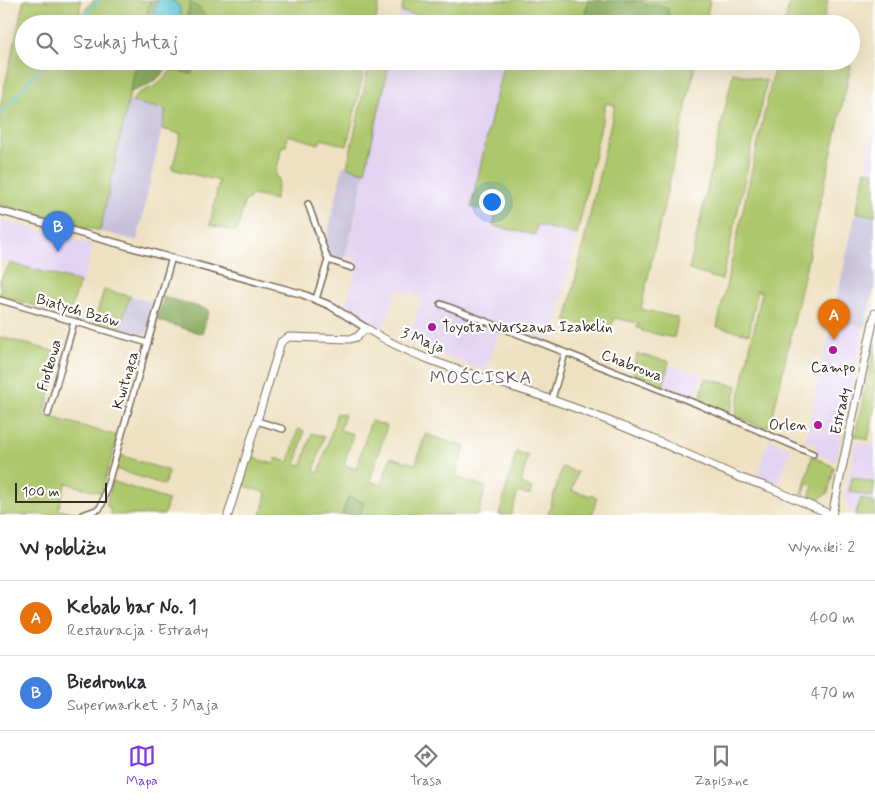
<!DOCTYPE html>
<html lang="pl">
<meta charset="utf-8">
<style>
:root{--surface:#fff;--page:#f2f2f3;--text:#2b2b33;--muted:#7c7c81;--line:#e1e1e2;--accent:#7c3aed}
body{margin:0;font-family:Mynerve,sans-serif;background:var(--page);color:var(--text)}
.scale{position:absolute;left:15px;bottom:12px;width:92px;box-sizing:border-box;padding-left:5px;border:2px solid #3b2a1e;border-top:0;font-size:14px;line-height:18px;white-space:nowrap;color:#3b2a1e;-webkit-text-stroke:4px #fff;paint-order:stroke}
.you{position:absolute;left:491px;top:201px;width:18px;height:18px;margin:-12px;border:4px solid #fff;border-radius:50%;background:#1a73e8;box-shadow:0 0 0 8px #1a73e833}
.badge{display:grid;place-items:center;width:32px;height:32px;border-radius:50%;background:var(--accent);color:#fff;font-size:16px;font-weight:700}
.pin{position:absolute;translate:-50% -41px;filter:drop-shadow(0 1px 2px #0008)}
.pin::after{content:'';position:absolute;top:26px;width:18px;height:15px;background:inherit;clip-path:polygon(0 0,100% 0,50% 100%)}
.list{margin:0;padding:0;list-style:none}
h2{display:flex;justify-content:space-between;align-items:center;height:65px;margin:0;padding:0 20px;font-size:21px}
h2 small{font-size:16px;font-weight:400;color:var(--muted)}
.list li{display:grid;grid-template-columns:32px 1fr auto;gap:15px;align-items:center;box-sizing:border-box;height:75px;padding:0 20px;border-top:1px solid var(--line)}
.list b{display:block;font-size:19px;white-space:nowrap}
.list p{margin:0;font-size:16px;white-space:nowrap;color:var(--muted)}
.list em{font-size:16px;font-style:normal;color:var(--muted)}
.icon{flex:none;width:28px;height:28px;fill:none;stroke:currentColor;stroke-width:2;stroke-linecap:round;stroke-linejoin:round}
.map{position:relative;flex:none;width:875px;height:515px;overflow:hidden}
.search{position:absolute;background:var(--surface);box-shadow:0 5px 20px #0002;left:15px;right:15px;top:15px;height:55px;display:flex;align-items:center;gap:12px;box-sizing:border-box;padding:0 18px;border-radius:28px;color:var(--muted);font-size:19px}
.sheet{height:215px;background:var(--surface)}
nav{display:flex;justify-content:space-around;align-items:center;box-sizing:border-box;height:70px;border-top:1px solid var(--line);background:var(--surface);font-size:14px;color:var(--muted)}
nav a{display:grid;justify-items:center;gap:2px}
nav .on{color:var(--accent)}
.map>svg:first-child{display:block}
.built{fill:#e3d3f2}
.industrial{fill:#c6c0da}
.green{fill:#adc76c;stroke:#747845}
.forest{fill:#8aac60;stroke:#626b3f}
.water{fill:#5cc7d6;stroke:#4c787a}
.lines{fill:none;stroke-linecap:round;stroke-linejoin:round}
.stream{stroke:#5cc7d6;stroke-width:2}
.minor-casing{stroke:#7a6a57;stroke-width:8}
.tertiary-casing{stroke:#7a6a57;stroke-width:9}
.secondary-casing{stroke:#7a6a57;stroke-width:9}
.minor{stroke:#fff;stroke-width:5}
.tertiary{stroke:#fff;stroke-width:6}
.secondary{stroke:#fff;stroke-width:7}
.poi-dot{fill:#b5179e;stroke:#fff;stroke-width:2}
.labels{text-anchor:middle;stroke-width:4.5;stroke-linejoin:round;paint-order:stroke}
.street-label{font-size:15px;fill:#3b2a1e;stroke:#fff}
.poi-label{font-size:15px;fill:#3b2a1e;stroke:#fff;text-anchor:start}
.quarter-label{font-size:18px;letter-spacing:1px;fill:#725963;stroke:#fff}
</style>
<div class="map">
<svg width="875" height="515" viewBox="0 0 875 515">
<rect width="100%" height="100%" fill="#fff"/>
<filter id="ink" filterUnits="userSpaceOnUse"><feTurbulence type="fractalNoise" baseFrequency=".02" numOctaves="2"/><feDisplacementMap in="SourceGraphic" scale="10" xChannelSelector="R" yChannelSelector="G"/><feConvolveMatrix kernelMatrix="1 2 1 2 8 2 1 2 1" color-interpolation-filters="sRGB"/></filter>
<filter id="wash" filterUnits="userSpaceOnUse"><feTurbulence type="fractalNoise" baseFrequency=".0096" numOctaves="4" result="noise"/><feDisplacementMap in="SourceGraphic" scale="20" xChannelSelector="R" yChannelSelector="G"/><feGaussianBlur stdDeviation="1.12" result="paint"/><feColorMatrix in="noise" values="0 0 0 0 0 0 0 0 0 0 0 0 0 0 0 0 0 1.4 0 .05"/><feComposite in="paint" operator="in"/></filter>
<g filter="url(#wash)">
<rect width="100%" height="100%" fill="#eee1c1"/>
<!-- built -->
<path class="built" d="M 401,12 L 456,24 L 399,24 Z
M 390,61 L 504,61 L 472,207 L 496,213 L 493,226 L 535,235 L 537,225 L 577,235 L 553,336 L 547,340 L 515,327 L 514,330 L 499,329 L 487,371 L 407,343 L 422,298 L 398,289 L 382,331 L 344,307 L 356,273 L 354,272 L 357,261 L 346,256 Z
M 875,126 L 875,172 L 865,170 Z
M 2,220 L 93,245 L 82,283 L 0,260 L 0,221 Z
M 832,320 L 864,327 L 836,462 L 815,453 L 816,443 L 805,441 Z
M 667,366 L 702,373 L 696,397 L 693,399 L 663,387 Z
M 769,439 L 791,448 L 779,484 L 757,476 Z
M 857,441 L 875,447 L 875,515 L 853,515 L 844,497 Z"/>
<!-- industrial -->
<path class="industrial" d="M 128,101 L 166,110 L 137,241 L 100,231 Z
M 343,166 L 365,172 L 344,263 L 329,257 L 326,248 L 326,241 Z
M 856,212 L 875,216 L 875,263 L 873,270 L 875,271 L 875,283 L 865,327 L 832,320 Z
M 130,296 L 155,303 L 147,333 L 142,335 L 119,329 Z"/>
<!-- green -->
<path class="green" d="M 24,0 L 81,0 L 79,16 L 94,0 L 150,0 L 145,24 L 24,24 L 24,61 L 137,61 L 100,231 L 0,205 L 0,107 Z
M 170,0 L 380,0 L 375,24 L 205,24 L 205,18 L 190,2 L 187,17 L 184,17 L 183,24 L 178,24 L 180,18 L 179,5 Z
M 404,0 L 588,0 L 583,24 L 456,24 L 401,12 Z
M 640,0 L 710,0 L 705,24 L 666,24 L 669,23 L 656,4 L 645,5 Z
M 790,0 L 828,0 L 823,24 L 785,24 Z
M 197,61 L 366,61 L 347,146 L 321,139 L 319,144 L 288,135 L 286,146 L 282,146 L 276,174 L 279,180 L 275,200 L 253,195 L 244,203 L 237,232 L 210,225 L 219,181 L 172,169 L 181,134 L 162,129 L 166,110 L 132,102 C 136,91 146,91 155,86 C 162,82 167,76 172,69 L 191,74 Z
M 370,61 L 390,61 L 365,172 L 347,167 Z
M 504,61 L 643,61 L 644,67 L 657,65 L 662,61 L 696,61 L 641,309 L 678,318 L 674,338 L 642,331 L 642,329 L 637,328 L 638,323 L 614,318 L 610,331 L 566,321 L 615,105 L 606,103 L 577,235 L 537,225 L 535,235 L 493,226 L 496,213 L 471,207 Z
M 776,61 L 828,61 L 851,66 L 771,424 L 764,428 L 735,416 L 762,292 L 756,290 L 757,293 L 749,334 L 717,327 Z
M 733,73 L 767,81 L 722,280 L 689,270 Z
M 865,170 L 875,172 L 875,216 L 856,212 Z
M 10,263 L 80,282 L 69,315 L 0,296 L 0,280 Z
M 104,290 L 130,296 L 119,329 L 94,322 Z
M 0,337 L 61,353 L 44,415 L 118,436 L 101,493 L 66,483 L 58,510 L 76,512 L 77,515 L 0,515 Z
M 875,343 L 875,406 L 868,440 L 855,436 Z
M 637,354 L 669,361 L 663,387 L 634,375 L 632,371 Z
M 705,378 L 737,386 L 731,411 L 728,413 L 700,402 Z
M 337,413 L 345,415 L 340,430 L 353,434 L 344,465 L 356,469 L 371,421 L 387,426 L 370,481 L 382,485 L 390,457 L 416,464 L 425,434 L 465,447 L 456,477 L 486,487 L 478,515 L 360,515 L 364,502 L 348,498 L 342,515 L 261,515 L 266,493 L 241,485 L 250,457 L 274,464 L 275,458 L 289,462 L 298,429 L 304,431 L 296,464 L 302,465 L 312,433 L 324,437 L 314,471 L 319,473 Z
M 516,452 L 528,456 L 521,484 L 532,488 L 530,495 L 518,492 L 511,515 L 499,515 Z
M 117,454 L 169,471 L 164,485 L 113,468 Z
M 812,456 L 834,467 L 828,493 L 817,500 L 809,497 L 813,485 L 807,483 L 803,494 L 802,494 Z
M 562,467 L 577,472 L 572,491 L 597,497 L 592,515 L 548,515 Z
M 852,477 L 875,483 L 872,497 L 849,491 Z
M 112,481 L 168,500 L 164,515 L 111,515 L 110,508 L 106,506 Z
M 861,498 L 875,503 L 875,515 L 855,515 Z"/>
<!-- forest -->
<path class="forest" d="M 150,0 L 159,0 L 157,3 L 151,24 L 145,24 Z
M 588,0 L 640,0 L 645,5 L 656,4 L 668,9 L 669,23 L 583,24 Z
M 190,2 C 200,7 205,12 205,24 L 183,24 L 184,17 L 187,17 Z
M 137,61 L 170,61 C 163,79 148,86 130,92 Z
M 174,61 L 197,61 L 191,74 L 172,69 Z
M 164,297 L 209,310 L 202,334 L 157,320 Z
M 348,497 L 364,502 L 360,515 L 342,515 Z"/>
<!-- water -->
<path class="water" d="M 159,0 L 170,0 L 179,5 L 181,13 L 178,24 L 151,24 L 157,3 Z"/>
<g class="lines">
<!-- stream -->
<path class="stream" d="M 78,24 L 99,0
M 0,115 L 46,61"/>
</g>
</g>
<g filter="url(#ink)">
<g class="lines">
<defs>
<path id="minor" d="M 308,204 L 328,260 L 316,299
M 328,260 L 352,268
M 0,300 L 148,343
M 441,304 L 697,404 L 813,454
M 552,399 L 565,353
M 48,414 L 74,322
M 257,421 L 283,429
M 82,515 L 99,509 L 102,504 L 172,257"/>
<path id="tertiary" d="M 0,211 L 302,294 L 329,305 L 366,328"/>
<path id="secondary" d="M 228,515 L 281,342 L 289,337 L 350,339 L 357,337 L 366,328 C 422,365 495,379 558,402 C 620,423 681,452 741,478 L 768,487 L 832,515
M 832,515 L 875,313"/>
</defs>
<!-- minor casing -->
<use href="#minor" class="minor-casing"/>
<!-- tertiary casing -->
<use href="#tertiary" class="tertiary-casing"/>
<!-- secondary casing -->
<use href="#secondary" class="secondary-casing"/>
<!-- minor -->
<use href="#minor" class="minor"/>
<!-- tertiary -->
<use href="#tertiary" class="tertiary"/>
<!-- secondary -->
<use href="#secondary" class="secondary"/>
</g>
</g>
<!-- markers -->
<g class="poi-dot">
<circle cx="432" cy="327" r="5"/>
<circle cx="833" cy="350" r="5"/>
<circle cx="818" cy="425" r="5"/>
</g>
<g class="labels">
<!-- street labels -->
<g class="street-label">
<text transform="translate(78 310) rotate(16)" y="5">Białych Bzów</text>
<text transform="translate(423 340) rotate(22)" y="5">3 Maja</text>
<text transform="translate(49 365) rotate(-74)" y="5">Fiołkowa</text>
<text transform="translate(632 365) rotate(21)" y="5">Chabrowa</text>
<text transform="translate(125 380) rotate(-74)" y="5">Kwitnąca</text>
<text transform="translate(840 411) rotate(-78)" y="5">Estrady</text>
</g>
<!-- poi labels -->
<g class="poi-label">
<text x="442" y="332">Toyota Warszawa Izabelin</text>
<text x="833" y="372" text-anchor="middle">Campo</text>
<text x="808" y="430" text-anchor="end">Orlen</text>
</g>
<!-- quarter labels -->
<g class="quarter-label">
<text x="481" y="383">MOŚCISKA</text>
</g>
</g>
</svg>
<div class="scale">100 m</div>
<div class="you"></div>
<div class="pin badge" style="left:834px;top:340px;background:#e8710a">A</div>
<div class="pin badge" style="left:58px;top:252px;background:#3f7fe0">B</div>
<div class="search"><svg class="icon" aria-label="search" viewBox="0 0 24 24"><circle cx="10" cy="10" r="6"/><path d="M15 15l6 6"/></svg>Szukaj tutaj</div>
</div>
<section class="sheet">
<h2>W pobliżu<small>Wyniki: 2</small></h2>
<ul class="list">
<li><span class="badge" style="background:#e8710a">A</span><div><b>Kebab bar No. 1</b><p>Restauracja · Estrady</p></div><em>400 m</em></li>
<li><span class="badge" style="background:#3f7fe0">B</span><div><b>Biedronka</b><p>Supermarket · 3 Maja</p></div><em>470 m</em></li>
</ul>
</section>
<nav>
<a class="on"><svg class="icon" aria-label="map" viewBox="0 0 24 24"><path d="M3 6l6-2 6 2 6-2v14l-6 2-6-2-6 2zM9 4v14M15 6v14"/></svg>Mapa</a>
<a><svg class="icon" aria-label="directions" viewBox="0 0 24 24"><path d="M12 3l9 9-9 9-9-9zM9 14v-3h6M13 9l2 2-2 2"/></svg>Trasa</a>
<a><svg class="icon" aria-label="saved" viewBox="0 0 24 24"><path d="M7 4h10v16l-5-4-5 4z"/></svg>Zapisane</a>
</nav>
